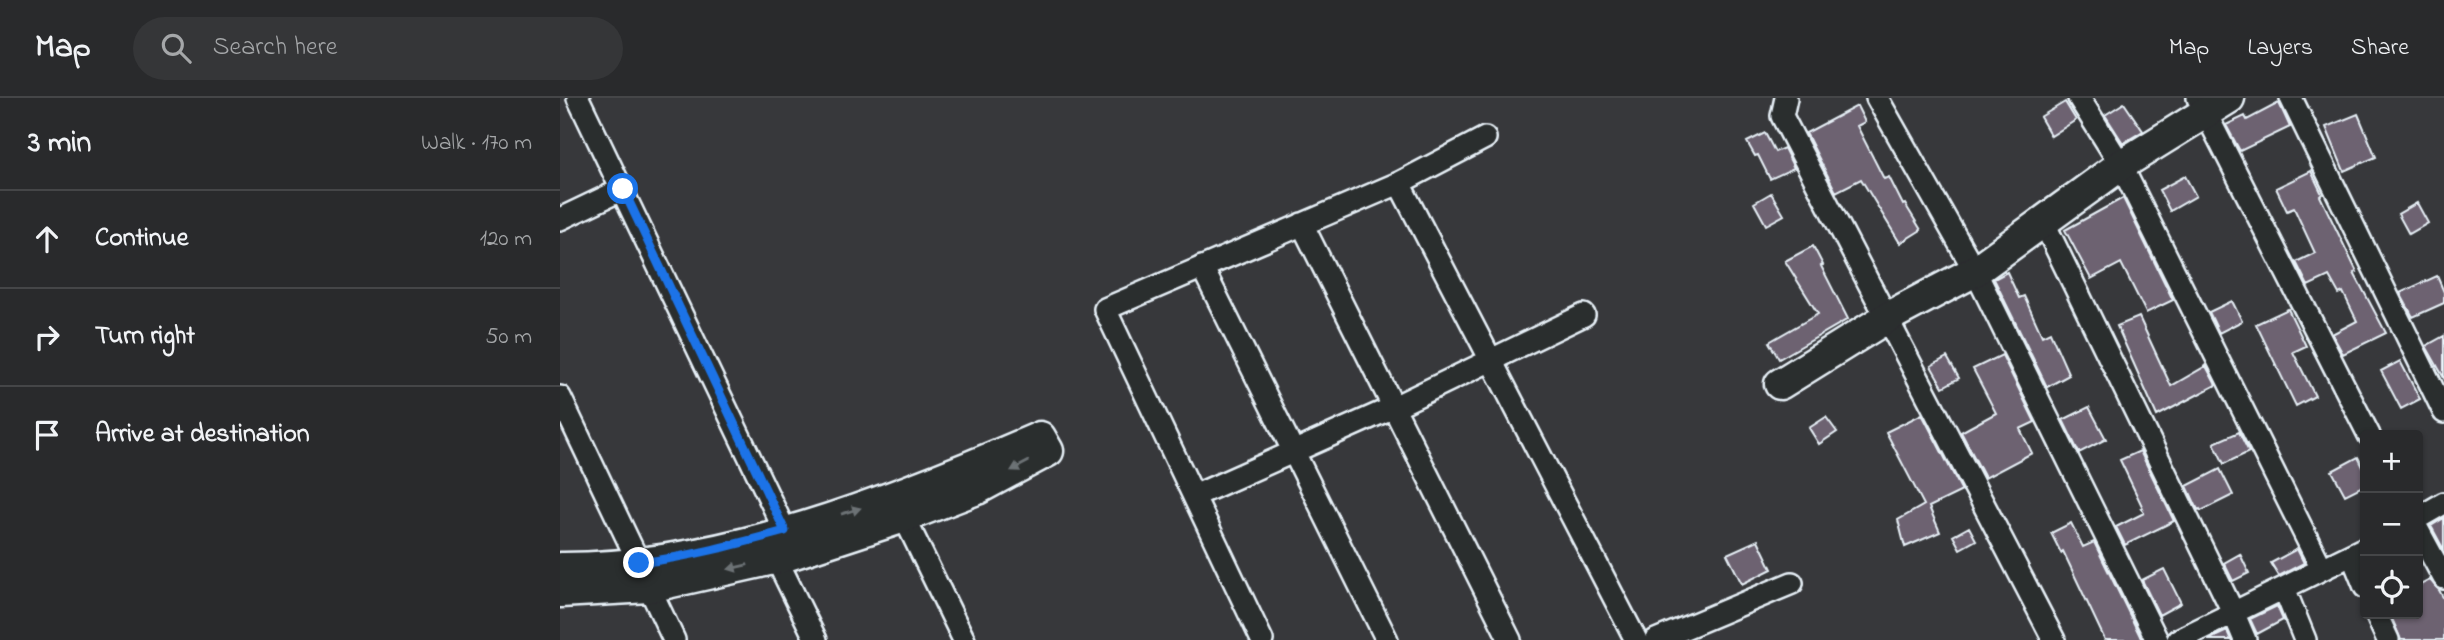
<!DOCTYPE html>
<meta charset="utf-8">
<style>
:root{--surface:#292a2c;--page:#353638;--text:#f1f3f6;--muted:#a5a7a9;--line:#454648}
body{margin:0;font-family:"Indie Flower",sans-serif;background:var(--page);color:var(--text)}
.controls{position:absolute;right:21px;bottom:21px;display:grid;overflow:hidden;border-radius:7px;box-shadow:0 2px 5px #0004}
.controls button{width:63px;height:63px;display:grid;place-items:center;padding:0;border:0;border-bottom:2px solid var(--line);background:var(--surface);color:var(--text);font:35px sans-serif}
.stop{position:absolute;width:21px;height:21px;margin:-16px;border:5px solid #1a73e8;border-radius:50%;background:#fff}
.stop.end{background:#1a73e8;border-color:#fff;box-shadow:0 2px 7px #0008}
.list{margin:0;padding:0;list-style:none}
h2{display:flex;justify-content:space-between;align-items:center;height:91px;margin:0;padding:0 28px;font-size:30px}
h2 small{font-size:23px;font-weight:400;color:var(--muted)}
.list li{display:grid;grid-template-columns:46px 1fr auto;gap:21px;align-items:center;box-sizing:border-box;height:98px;padding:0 28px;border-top:2px solid var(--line)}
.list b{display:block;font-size:26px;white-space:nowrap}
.list em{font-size:23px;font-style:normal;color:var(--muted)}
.icon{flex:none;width:38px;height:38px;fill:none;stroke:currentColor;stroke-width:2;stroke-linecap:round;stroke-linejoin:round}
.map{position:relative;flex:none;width:1884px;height:542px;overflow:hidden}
header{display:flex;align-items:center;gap:42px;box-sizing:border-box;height:98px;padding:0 35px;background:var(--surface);border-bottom:2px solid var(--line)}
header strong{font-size:33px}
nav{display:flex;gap:38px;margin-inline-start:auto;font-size:24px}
.search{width:490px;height:63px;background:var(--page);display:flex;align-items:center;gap:18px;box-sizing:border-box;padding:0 24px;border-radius:38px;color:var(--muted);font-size:26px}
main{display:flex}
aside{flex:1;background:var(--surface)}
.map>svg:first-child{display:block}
.building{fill:#6d6271;stroke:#e8f1f8;stroke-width:2}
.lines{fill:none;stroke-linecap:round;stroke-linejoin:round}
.street-casing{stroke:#e8f1f8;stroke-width:26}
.secondary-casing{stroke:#e8f1f8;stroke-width:35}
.street{stroke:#2a2d2e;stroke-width:21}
.secondary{stroke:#2a2d2e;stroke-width:30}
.oneway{fill:#6c7275}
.route{stroke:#1a73e8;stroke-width:9}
</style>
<header>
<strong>Map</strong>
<div class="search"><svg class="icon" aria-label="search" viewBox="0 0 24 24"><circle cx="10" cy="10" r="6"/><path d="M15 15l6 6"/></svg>Search here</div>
<nav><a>Map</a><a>Layers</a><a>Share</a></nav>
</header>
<main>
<aside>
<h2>3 min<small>Walk · 170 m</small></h2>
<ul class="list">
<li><svg class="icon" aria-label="ahead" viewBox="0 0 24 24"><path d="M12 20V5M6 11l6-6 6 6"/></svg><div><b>Continue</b></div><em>120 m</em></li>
<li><svg class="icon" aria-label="right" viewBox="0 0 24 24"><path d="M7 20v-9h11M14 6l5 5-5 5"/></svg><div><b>Turn right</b></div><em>50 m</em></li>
<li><svg class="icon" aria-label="arrive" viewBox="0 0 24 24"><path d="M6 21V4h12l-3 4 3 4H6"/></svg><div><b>Arrive at destination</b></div></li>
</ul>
</aside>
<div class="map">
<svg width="1884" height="542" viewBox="0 0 1884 542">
<rect width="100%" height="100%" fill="#37383b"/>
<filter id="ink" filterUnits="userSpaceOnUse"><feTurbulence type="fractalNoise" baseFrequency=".0143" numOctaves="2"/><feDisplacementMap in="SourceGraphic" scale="14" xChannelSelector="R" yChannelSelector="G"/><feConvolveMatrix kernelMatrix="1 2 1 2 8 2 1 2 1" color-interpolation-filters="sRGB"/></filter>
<g filter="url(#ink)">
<!-- building -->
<path class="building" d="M 1505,4 L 1516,22 L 1491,38 L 1480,19 Z
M 1564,5 L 1583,33 L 1563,45 L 1545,17 Z
M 1719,5 L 1730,29 L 1680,53 L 1666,27 L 1685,18 L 1687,22 Z
M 1297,8 L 1305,24 L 1297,28 L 1324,81 L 1329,79 L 1343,107 L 1345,106 L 1361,132 L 1340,145 L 1301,81 L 1276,94 L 1246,35 Z
M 1798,16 L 1816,59 L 1784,73 L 1766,29 Z
M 1205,35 L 1215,54 L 1224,50 L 1234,70 L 1210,81 L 1198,57 L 1195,58 L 1187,44 Z
M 1751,73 L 1762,96 L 1760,98 L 1797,174 L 1794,175 L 1826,235 L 1783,256 L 1772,236 L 1797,223 L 1783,194 L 1779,196 L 1769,178 L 1748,188 L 1736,164 L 1755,155 L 1734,110 L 1727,113 L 1716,90 Z
M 1625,78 L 1636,98 L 1610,113 L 1599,92 Z
M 1211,95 L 1224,117 L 1206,127 L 1194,105 Z
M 1563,100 L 1613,202 L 1586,215 L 1561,165 L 1531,181 L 1505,132 Z
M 1857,105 L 1868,125 L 1849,136 L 1838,116 Z
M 1253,148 L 1263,167 L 1261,168 L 1288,221 L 1219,261 L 1209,244 L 1258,216 L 1225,163 Z
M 1447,174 L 1459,200 L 1464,198 L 1482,238 L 1490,234 L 1509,277 L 1487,289 L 1434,181 Z
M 1877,178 L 1884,194 L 1884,205 L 1853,219 L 1840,195 Z
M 1672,203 L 1682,223 L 1659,235 L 1649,214 Z
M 1728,211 L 1746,248 L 1733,254 L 1755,298 L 1736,308 L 1696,226 Z
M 1579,219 L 1611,288 L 1646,268 L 1656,287 L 1597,318 L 1557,228 Z
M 1884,238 L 1884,280 L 1866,248 Z
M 1442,257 L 1475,324 L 1460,331 L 1472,355 L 1425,380 L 1401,334 L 1436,315 L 1413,271 Z
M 1387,259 L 1399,280 L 1383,289 L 1371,268 Z
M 1840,263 L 1860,301 L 1841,311 L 1821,273 Z
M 1529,309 L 1546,341 L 1519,355 L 1503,322 Z
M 1362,316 L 1402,393 L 1369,409 L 1380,434 L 1345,449 L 1338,422 L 1364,407 L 1326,334 Z
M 1266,319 L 1277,334 L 1259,346 L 1249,330 Z
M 1679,334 L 1689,354 L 1664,366 L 1654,345 Z
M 1580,353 L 1614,423 L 1565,447 L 1556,429 L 1584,415 L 1581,410 L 1583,410 L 1560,362 Z
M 1798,359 L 1805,373 L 1805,387 L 1785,397 L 1772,373 Z
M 1660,371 L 1673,397 L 1641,413 L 1640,411 L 1638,412 L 1627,388 Z
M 1884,420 L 1884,452 L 1871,428 Z
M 1511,425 L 1523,449 L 1534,444 L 1582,542 L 1545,542 L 1503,453 L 1501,455 L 1491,435 Z
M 1409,429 L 1416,442 L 1400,451 L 1393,438 Z
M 1198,442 L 1212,471 L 1182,486 L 1167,456 Z
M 1737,451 L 1744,465 L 1719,478 L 1711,465 Z
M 1680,456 L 1689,475 L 1673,483 L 1664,465 Z
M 1604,471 L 1621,505 L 1599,517 L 1582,482 Z
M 1870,482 L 1879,492 L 1884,501 L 1884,542 L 1841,542 L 1830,516 L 1858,516 L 1858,488 Z
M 1717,508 L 1723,522 L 1697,536 L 1690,521 Z
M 1667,533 L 1671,542 L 1648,542 Z"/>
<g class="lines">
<defs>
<path id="street" d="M 18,0 L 225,433
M 1226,0 L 1222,18 L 1494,542
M 1317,0 L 1415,173 L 1597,542
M 1519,0 L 1561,67 L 1762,471
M 1638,0 L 1809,337
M 1731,0 L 1884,314
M 839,85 L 1076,542
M 0,121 L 63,91
M 1483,123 L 1674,516 L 1685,542
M 742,126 L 950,542
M 642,169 L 827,542
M 0,299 L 79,465
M 634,398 L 834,309 L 1024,217
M 344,419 L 404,542
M 1858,420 L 1884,405
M 1858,432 L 1884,480
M 211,450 L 256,542
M 1792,457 L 1805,489
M 89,489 L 114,542
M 1724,490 L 1745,542
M 1816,516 L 1828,542
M 702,542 L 545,211 L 839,85 L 925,40
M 1096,542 L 1232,485
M 1618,542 L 1805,450"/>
<path id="secondary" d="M 1220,286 L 1328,219 L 1415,173 L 1561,67 L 1669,0
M 0,470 C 161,471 334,402 480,339 L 488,353 L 417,391 L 344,419 L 222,459 L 89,489 L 0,494"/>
</defs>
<!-- street casing -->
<use href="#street" class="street-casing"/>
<!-- secondary casing -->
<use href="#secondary" class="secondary-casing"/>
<!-- street -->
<use href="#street" class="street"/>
<!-- secondary -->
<use href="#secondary" class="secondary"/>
</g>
<!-- one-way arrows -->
<defs><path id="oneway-solid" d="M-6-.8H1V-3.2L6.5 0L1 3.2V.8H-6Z" transform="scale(1.75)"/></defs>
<g class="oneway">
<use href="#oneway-solid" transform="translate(460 368) rotate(152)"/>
<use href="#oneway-solid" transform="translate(291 413) rotate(-17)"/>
<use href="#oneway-solid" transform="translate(178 469) rotate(167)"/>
</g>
</g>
<g class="lines" filter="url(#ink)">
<!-- route -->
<path class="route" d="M 63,91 L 225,433 C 177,446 129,459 79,465"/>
</g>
</svg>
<div class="controls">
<button>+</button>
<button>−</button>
<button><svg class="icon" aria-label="locate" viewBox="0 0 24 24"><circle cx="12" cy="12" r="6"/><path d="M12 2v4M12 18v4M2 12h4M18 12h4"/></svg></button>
</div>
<div class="stop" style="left:63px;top:91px"></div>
<div class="stop end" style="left:79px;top:465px"></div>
</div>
</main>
